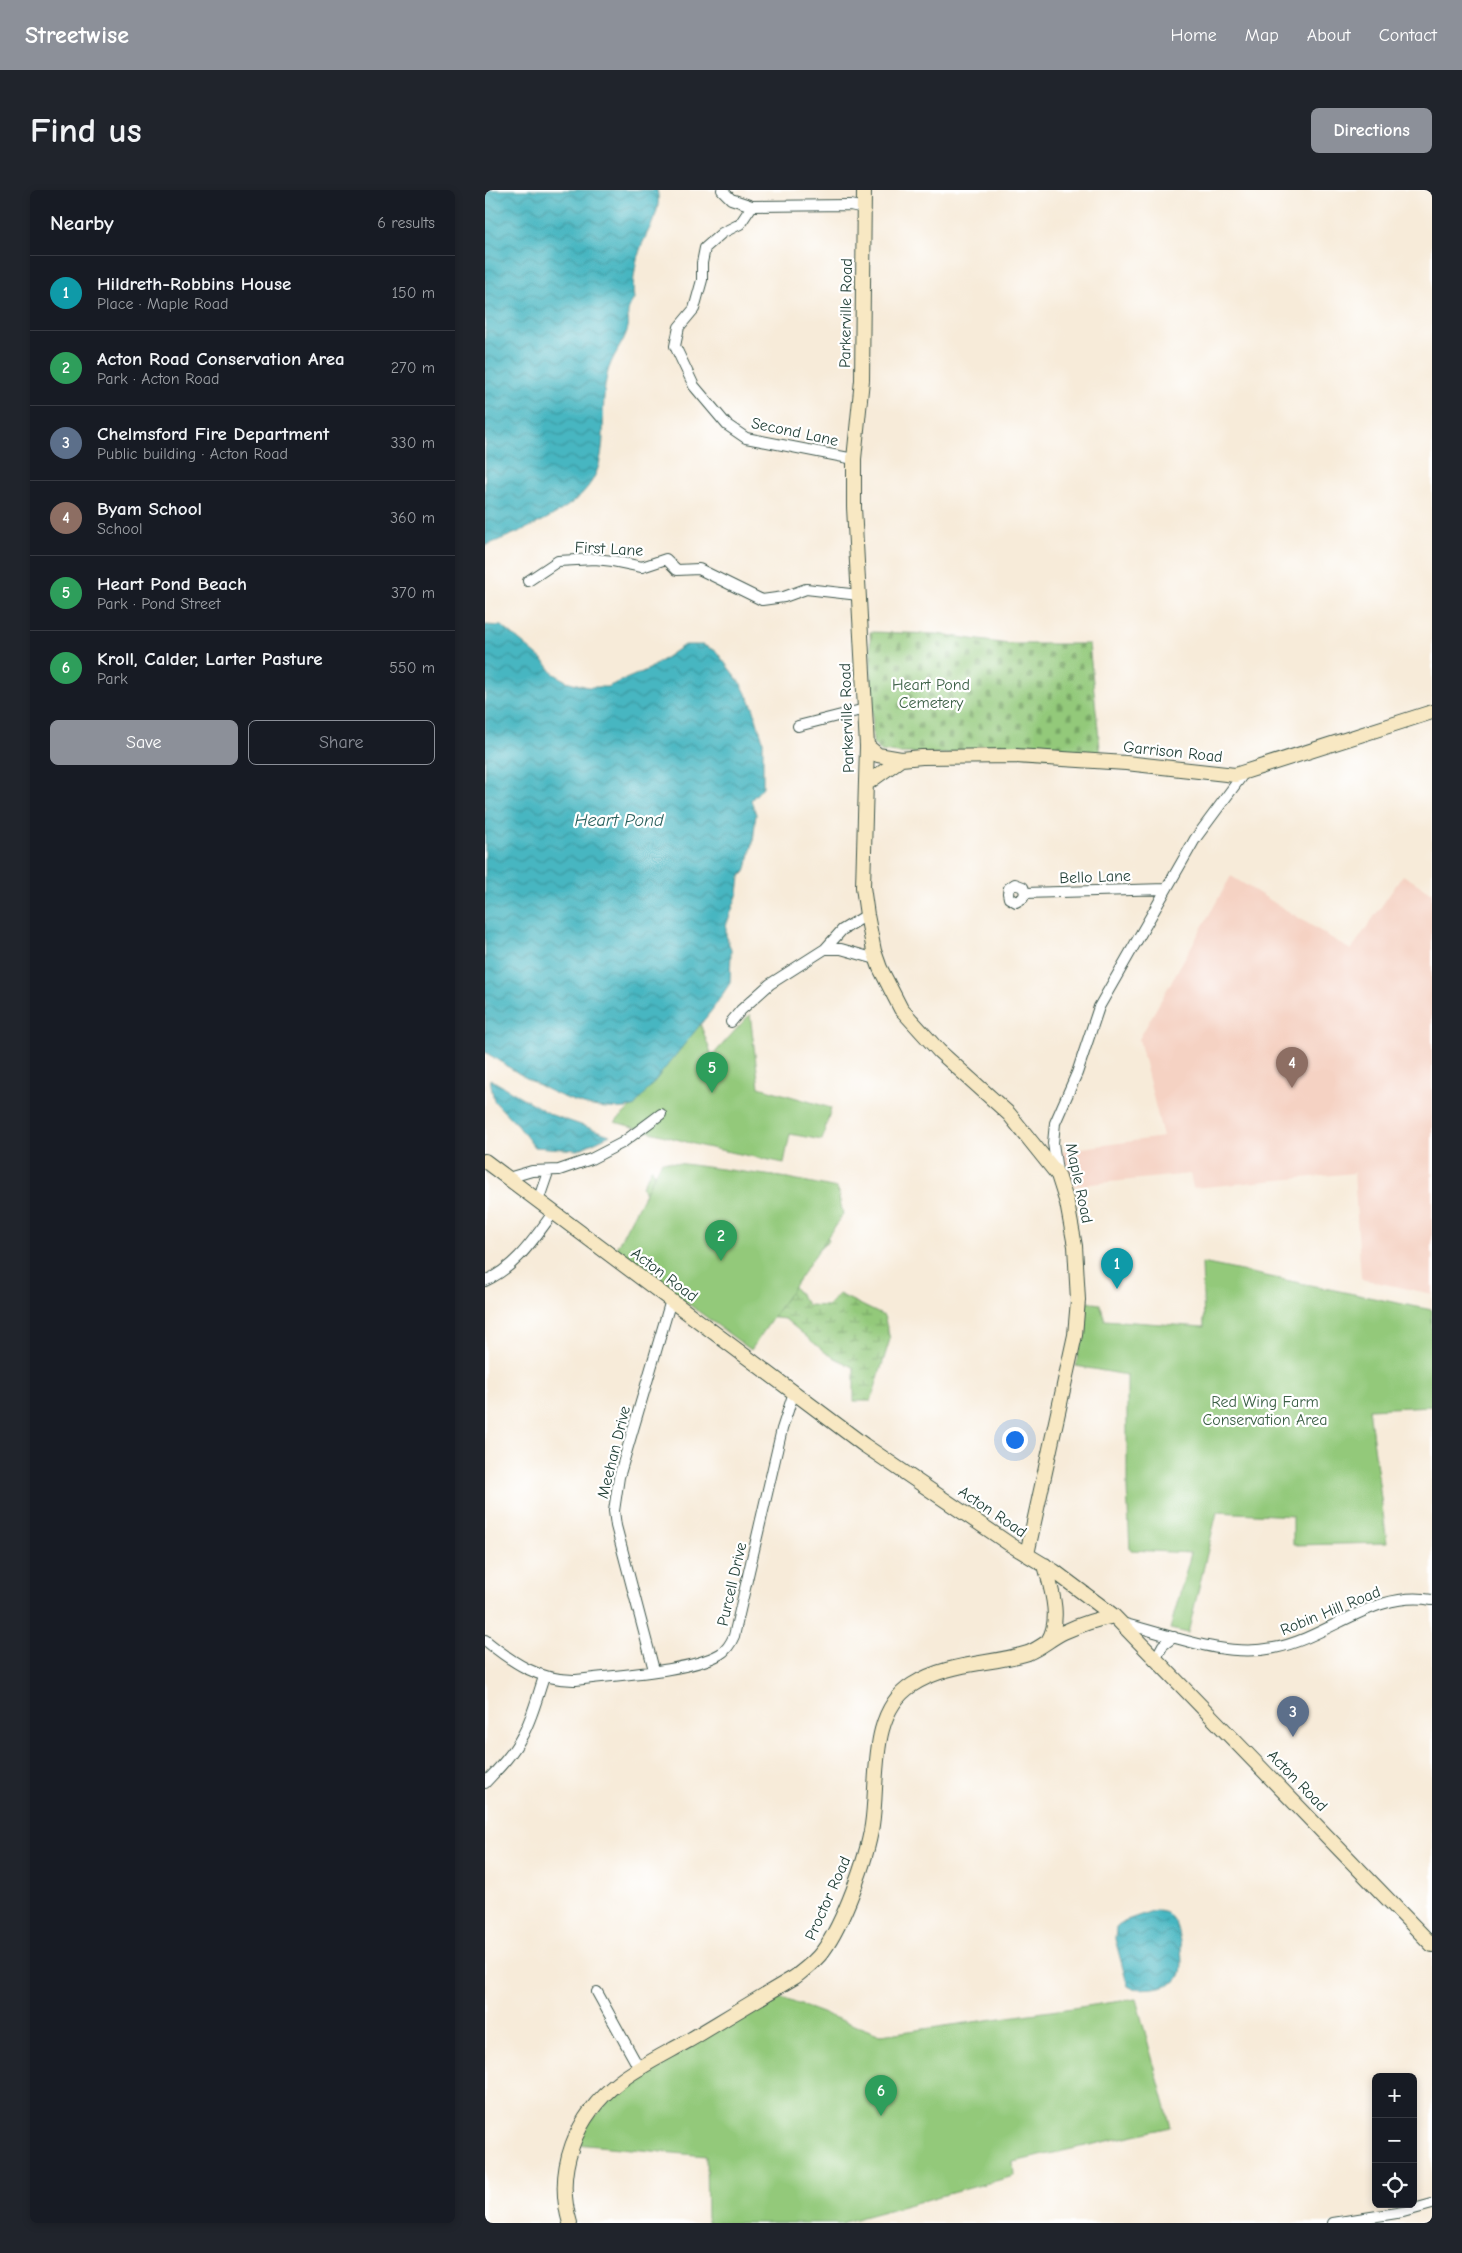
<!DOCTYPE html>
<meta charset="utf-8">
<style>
:root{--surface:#171b24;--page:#20242c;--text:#f1f3f6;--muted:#9ea1a6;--line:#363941;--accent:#8c9099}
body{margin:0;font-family:"Comic Neue",sans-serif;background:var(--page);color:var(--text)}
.controls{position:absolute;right:15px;bottom:15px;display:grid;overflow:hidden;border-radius:8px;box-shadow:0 2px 8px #0003}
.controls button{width:45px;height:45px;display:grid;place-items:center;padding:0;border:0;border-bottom:1px solid var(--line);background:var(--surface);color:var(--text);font:25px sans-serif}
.you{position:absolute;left:529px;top:1249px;width:18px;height:18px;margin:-12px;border:4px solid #fff;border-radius:50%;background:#1a73e8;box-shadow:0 0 0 8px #1a73e833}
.badge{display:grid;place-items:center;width:32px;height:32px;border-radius:50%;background:var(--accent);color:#fff;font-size:16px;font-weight:700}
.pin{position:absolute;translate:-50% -41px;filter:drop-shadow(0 1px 2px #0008)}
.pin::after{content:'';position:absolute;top:26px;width:18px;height:15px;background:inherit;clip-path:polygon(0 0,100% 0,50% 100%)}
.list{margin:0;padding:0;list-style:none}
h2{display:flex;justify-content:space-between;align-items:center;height:65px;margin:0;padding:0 20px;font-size:21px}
h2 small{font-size:16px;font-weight:400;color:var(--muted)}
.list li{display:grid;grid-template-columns:32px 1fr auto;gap:15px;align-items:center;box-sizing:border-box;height:75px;padding:0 20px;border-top:1px solid var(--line)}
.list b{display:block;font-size:19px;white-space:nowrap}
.list p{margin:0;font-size:16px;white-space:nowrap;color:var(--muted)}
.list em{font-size:16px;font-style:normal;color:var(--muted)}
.actions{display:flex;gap:10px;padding:15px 20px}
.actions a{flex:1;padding:11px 0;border:1px solid var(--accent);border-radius:8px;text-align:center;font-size:18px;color:var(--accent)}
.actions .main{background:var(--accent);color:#fff}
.icon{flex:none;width:28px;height:28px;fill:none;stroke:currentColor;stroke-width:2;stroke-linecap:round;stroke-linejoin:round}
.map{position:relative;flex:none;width:947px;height:2033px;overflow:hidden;border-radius:8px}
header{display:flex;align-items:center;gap:30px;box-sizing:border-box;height:70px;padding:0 25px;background:var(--accent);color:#fff}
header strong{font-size:24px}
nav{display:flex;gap:28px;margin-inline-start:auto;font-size:18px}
.intro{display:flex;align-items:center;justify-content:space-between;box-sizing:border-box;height:120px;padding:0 30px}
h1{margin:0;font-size:35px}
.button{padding:12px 22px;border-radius:8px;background:var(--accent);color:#fff;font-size:18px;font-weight:700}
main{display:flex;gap:30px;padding:0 30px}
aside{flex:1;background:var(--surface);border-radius:8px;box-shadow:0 2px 8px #0003}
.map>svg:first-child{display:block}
.built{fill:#f5d2c3}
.wetland{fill:url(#wetland-marsh);stroke:#598357}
.cemetery{fill:url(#cemetery-stones);stroke:#598357}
.park{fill:#93c97a;stroke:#598357}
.water{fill:url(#water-waves);stroke:#337a7a}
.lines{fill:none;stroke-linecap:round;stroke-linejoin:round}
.street-casing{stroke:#3f574d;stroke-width:12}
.secondary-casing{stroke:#3f574d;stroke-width:16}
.street{stroke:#fff;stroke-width:10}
.secondary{stroke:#f8e8c3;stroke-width:14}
.labels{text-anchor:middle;stroke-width:4.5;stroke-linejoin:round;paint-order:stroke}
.street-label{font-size:16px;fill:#1f3d34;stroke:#fff}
.park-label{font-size:16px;fill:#3c6046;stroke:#fff}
.water-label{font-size:18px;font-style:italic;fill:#2b615e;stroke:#fff}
</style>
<header>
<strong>Streetwise</strong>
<nav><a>Home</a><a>Map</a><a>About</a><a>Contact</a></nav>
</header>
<div class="intro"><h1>Find us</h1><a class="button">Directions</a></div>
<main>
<aside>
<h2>Nearby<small>6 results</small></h2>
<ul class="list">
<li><span class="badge" style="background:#0f9aa8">1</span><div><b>Hildreth-Robbins House</b><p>Place · Maple Road</p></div><em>150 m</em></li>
<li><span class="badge" style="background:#2e9e5b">2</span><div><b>Acton Road Conservation Area</b><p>Park · Acton Road</p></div><em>270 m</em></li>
<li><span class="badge" style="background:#5c6f8a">3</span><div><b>Chelmsford Fire Department</b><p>Public building · Acton Road</p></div><em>330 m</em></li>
<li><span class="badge" style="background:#8d6e63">4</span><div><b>Byam School</b><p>School</p></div><em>360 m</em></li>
<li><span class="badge" style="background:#2e9e5b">5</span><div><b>Heart Pond Beach</b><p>Park · Pond Street</p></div><em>370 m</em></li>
<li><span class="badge" style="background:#2e9e5b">6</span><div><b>Kroll, Calder, Larter Pasture</b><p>Park</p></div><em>550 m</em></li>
</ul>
<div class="actions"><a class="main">Save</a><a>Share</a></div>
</aside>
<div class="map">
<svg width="947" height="2033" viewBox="0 0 947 2033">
<defs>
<pattern id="wetland-marsh" width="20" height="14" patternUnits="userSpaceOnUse" patternTransform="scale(1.25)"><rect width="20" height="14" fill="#93c97a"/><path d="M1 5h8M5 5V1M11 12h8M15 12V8" fill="none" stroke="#77a465"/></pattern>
<pattern id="cemetery-stones" width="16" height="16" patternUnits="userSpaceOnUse" patternTransform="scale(1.25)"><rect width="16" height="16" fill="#93c97a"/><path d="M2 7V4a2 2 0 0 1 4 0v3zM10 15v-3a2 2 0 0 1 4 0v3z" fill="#77a465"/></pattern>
<pattern id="water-waves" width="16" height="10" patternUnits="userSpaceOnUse" patternTransform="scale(1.25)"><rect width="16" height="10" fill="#47b6c1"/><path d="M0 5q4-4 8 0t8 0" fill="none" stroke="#3b959e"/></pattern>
</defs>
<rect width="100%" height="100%" fill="#fff"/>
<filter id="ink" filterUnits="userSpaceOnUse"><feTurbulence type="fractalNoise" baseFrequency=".02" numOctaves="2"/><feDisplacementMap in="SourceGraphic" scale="10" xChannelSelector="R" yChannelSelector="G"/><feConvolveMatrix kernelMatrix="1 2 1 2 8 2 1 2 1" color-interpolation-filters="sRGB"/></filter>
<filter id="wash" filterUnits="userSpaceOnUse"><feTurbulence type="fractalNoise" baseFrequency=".0096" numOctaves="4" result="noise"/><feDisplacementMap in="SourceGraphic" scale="20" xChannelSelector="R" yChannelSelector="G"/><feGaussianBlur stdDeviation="1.12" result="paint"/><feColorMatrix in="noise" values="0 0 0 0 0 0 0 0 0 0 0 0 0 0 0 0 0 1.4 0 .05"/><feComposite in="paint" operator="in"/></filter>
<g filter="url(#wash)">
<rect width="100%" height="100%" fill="#f7ebd9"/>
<!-- built -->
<path class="built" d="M 918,685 L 947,703 L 947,1104 L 876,1089 L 869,983 L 708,998 L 705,984 L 586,996 L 575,961 L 678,947 L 654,849 L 746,686 L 866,760 Z"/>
<!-- wetland -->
<path class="wetland" d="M 167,978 L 180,1011 L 331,1024 L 344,1050 L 312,1076 L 309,1097 L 323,1115 L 342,1116 L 354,1104 L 399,1126 L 405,1149 L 386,1211 L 369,1211 L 369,1178 L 341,1163 L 300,1129 L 261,1125 L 171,1037 L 157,996 Z"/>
<!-- cemetery -->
<path class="cemetery" d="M 385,442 L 451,444 L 523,454 L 604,454 L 616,567 L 413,563 L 396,561 L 388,554 Z"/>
<!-- park -->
<path class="park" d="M 265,824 L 274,897 L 346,918 L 337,950 L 305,944 L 299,973 L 216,956 L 130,932 L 146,917 L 149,916 L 215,833 L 227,866 Z
M 177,971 L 303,988 L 352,998 L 358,1024 L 266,1160 L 130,1060 Z
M 717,1073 L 947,1120 L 947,1216 L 884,1219 L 902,1353 L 808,1355 L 808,1326 L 732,1322 L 703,1443 L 685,1439 L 706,1363 L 645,1360 L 642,1298 L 642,1185 L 591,1176 L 602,1112 L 615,1114 L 620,1130 L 719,1137 Z
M 289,1805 L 396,1845 L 651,1809 L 686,1937 L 528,1972 L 529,1986 L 356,2033 L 222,2033 L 221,1966 L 91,1954 L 102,1935 L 138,1894 Z"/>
<!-- water -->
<path class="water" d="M 0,0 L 172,0 C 177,18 167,33 160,48 C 152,63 146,92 149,109 C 137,126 147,126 142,141 C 137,156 126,167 122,185 C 115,215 122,246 114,275 C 102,320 38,339 0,356 Z
M 0,435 L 17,436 L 59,471 L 68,483 L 81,491 L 103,497 L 122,497 L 164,479 L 199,455 L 218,455 L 231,461 L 256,494 L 268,517 L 278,551 L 278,597 L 266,610 L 271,624 L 268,653 L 260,682 L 255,687 L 253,703 L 241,736 L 241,745 L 246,760 L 245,793 L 227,820 L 149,917 C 93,926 46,891 0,862 Z
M 5,889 L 67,925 L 125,945 L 93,960 L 49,957 L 34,937 L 9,911 Z
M 670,1720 L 682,1723 C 685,1726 689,1730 691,1735 C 695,1746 701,1781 693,1789 C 684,1798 658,1800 647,1798 L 643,1796 L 641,1790 L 630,1749 L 631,1738 L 639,1731 Z"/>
</g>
<g filter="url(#ink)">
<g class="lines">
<defs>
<path id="street" d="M 237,0 L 246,9 L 267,16 L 365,15 L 379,18
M 267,16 L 255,34 L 237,43 L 220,58 L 217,73 L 217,90 L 209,119 L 194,137 L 190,156 L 209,196 L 242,235 L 261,248 L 369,269
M 43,391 L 73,371 L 110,369 L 128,371 L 157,377 L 181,369 L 192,380 L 214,379 L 277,410 L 299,407 L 321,399 L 374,405
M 313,536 L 380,519
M 540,703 L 538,708 L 531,712 L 524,708 L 523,703 L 524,698 L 530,694 L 538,697 L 540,703 L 681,699
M 340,759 L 356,759 L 391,769
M 246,832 L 256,820 L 285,794 L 340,759 L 357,740 L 382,725
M 572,981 L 568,953 L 570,933 L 592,883 L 614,817 L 710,649 L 759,583
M 23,988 L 47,981 L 74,980 L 106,969 L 137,953 L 176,924
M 53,1011 L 63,982
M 0,1091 C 31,1077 48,1050 68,1023
M 637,1433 C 686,1445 738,1468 789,1458 C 843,1448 890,1399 947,1410
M 0,1450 C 27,1472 54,1491 91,1490 C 128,1485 204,1482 235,1464 C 242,1460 246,1453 249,1446 L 297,1239 L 309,1202
M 671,1468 L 678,1455 L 689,1447
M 169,1480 L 131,1336 L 129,1321 L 134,1287 L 186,1110
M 0,1593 C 13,1579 27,1565 36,1548 C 47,1530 52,1507 59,1487
M 112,1802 L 155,1880
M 848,2033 L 918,2022 L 947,2014"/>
<path id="secondary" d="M 379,0 L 377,190 L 369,269 L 369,317 L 382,556 L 378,697 L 382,725 L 389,761 L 395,778 L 416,819 L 454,861 L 524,924 L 573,985 L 582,1013 L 590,1056 L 593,1110 L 590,1145 L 542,1364
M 382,556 L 393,565 L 416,569
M 381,594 L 416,569 L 437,567 L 531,566 L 641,573 L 750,585 L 947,522
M 0,971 L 379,1255 L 526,1355 L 569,1381 L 629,1426 L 947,1755
M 560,1375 C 566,1398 577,1429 563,1451
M 85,2033 C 69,1980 91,1925 134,1892 C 155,1876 180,1864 203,1851 C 238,1830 274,1808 310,1787 C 320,1779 330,1772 338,1761 C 358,1734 382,1669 387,1635 C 394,1591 383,1523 427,1495 C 462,1472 505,1475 543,1463 C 556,1458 566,1448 579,1442 C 594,1435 612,1429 629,1426"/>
</defs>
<!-- street casing -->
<use href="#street" class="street-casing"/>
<!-- secondary casing -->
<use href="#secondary" class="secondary-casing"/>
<!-- street -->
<use href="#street" class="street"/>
<!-- secondary -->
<use href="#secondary" class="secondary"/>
</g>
</g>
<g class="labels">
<!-- street labels -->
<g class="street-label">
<text transform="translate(360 123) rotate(-89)" y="6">Parkerville Road</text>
<text transform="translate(310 241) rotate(12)" y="6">Second Lane</text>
<text transform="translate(124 358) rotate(3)" y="6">First Lane</text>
<text transform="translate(361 528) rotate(-92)" y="6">Parkerville Road</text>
<text transform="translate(688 561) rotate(6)" y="6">Garrison Road</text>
<text transform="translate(610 686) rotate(-2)" y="6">Bello Lane</text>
<text transform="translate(595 993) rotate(78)" y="6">Maple Road</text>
<text transform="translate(180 1084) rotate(37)" y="6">Acton Road</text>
<text transform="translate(128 1262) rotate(-76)" y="6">Meehan Drive</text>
<text transform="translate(508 1321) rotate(34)" y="6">Acton Road</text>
<text transform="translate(246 1394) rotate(-77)" y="6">Purcell Drive</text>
<text transform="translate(845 1420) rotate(-22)" y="6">Robin Hill Road</text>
<text transform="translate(813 1590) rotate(46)" y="6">Acton Road</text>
<text transform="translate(342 1708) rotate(-66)" y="6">Proctor Road</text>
</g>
<!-- park labels -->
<g class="park-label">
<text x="446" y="500">Heart Pond<tspan x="446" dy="18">Cemetery</tspan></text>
<text x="780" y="1217">Red Wing Farm<tspan x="780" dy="18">Conservation Area</tspan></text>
</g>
<!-- water labels -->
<g class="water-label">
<text x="134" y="636">Heart Pond</text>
</g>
</g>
</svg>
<div class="controls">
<button>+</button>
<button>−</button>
<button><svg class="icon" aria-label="locate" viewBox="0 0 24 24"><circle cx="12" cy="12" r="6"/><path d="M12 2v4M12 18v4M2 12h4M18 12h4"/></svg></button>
</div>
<div class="you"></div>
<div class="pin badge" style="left:632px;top:1099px;background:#0f9aa8">1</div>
<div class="pin badge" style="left:236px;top:1071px;background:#2e9e5b">2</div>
<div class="pin badge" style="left:808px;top:1547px;background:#5c6f8a">3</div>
<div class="pin badge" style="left:807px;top:898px;background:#8d6e63">4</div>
<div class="pin badge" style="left:227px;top:903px;background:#2e9e5b">5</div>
<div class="pin badge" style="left:396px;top:1926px;background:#2e9e5b">6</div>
</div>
</main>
